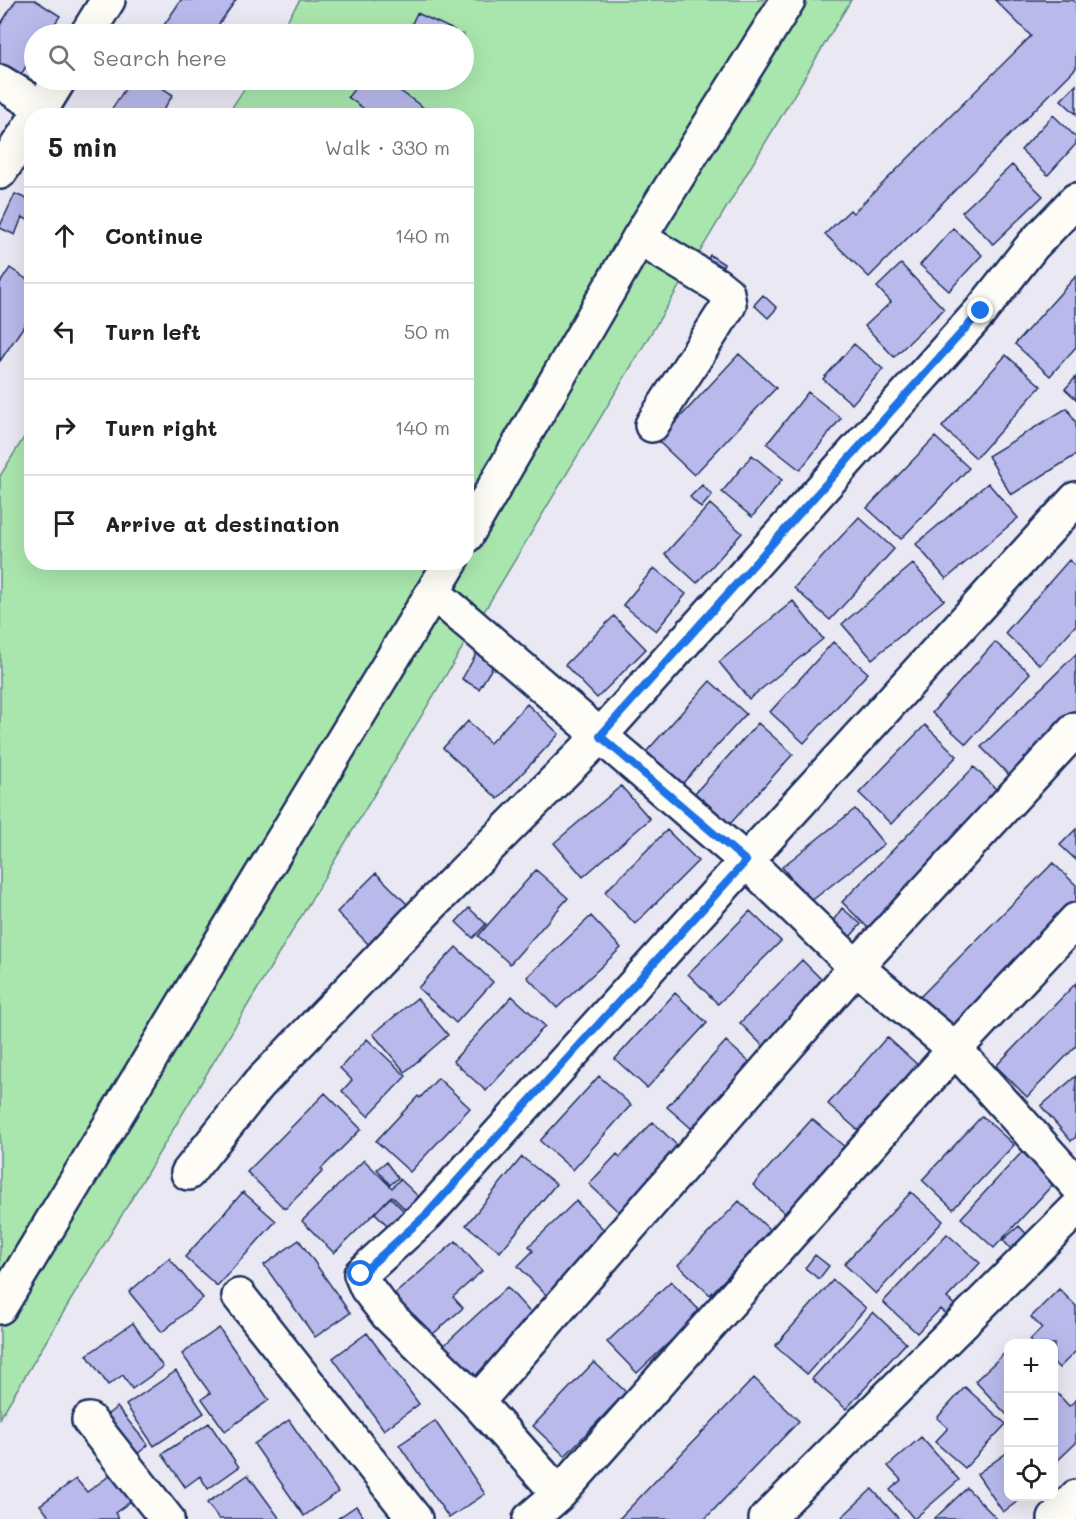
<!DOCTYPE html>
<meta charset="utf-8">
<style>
:root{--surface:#fff;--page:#f2f2f2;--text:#202124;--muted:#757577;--line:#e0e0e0}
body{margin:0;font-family:Mali,sans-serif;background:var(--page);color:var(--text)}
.controls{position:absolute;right:18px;bottom:18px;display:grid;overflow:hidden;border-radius:12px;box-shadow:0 6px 24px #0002}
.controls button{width:54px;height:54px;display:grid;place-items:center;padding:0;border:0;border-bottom:2px solid var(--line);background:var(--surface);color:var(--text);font:30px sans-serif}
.stop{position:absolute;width:18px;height:18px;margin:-14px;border:4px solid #1a73e8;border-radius:50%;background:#fff}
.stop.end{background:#1a73e8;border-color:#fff;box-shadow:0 2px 6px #0008}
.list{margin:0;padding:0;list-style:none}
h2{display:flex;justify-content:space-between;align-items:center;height:78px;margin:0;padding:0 24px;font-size:26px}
h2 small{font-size:20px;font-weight:400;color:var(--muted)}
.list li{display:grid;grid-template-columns:39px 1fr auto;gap:18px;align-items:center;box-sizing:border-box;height:96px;padding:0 24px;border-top:2px solid var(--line)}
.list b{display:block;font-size:22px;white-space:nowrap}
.list em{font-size:20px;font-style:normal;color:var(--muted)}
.icon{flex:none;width:33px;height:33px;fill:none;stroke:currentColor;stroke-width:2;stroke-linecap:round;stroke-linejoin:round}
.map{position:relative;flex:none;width:1076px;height:1519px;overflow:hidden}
.search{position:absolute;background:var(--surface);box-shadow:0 6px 24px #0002;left:24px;top:24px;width:450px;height:66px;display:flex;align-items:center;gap:15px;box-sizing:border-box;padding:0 21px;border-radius:33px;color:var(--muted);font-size:22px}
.panel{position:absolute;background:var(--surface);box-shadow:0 6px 24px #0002;left:24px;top:108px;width:450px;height:462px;border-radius:24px}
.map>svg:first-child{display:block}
.green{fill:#a9e6ad;stroke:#628a86;stroke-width:1.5}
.building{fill:#b9b9eb;stroke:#1b2f5e;stroke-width:1.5}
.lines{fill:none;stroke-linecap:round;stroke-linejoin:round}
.minor-casing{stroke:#1b2f5e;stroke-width:38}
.minor{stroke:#fdfcf7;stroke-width:33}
.route{stroke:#1a73e8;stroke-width:8}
</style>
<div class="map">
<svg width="1076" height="1519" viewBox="0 0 1076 1519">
<rect width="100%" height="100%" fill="#e9e8f3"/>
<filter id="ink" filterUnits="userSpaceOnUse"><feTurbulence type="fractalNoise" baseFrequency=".0167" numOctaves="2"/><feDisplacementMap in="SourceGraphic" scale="12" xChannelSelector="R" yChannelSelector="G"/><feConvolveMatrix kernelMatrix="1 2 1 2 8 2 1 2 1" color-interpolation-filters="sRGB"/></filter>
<g filter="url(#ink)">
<!-- green -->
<path class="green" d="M 300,0 L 851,0 L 0,1418 L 0,476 L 31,426 L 32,562 L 466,562 L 466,116 L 227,115 L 250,80 L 464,80 L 464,34 L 278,34 Z"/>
<!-- building -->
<path class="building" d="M 16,0 L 35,0 L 60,16 L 48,34 L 34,34 L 34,54 L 15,84 L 0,74 L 0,25 Z
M 181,0 L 236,0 L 212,34 L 158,34 Z
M 995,0 L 1073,0 L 1076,3 L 1076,68 L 869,277 L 825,234 L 850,210 L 853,213 L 1031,36 Z
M 417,13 L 454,30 L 452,34 L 407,34 Z
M 131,80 L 150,80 L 173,95 L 159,116 L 107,116 Z
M 361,80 L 385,80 L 435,116 L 374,116 L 348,97 Z
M 1076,85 L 1076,114 L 1061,100 Z
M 1053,115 L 1076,137 L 1076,144 L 1048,175 L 1021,150 Z
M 1012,165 L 1043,196 L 993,244 L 962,212 Z
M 15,194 L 32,201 L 32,222 L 22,217 L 15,235 L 0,228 L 0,226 Z
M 953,228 L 982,255 L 949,291 L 920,265 Z
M 710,255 L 724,264 L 714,279 L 700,271 Z
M 901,264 L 944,309 L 894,357 L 865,326 L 891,302 L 877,287 Z
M 10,268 L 32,283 L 32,314 L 0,361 L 0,283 Z
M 1076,276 L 1076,347 L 1050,376 L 1015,344 Z
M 763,295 L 777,308 L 768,318 L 754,305 Z
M 854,344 L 883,369 L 852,404 L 823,379 Z
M 739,354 L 776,388 L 694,475 L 658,441 Z
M 1006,355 L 1041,386 L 976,458 L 942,427 Z
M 1076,377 L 1076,399 L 1065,389 Z
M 808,392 L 841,418 L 800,470 L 767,444 Z
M 1067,408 L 1076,423 L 1076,455 L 1011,495 L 988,456 Z
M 935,437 L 969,468 L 901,539 L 867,508 Z
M 752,455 L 782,480 L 752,517 L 722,492 Z
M 988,483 L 1018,518 L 946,579 L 916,544 Z
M 702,485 L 712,495 L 701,508 L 690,497 Z
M 710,504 L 742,533 L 697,583 L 665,554 Z
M 859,517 L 894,549 L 830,620 L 794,588 Z
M 1069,560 L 1076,566 L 1076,625 L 1040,665 L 1005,633 Z
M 913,564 L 944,600 L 872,659 L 842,624 Z
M 654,568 L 686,594 L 656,631 L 623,605 Z
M 793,601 L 823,639 L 749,699 L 719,662 Z
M 614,616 L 646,649 L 597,698 L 565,665 Z
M 833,642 L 868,673 L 804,743 L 770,712 Z
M 995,642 L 1030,673 L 966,744 L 932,713 Z
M 477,653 L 495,663 L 479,689 L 462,679 Z
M 1076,654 L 1076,713 L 1011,777 L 981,747 Z
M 710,681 L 746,714 L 682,784 L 646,752 Z
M 527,704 L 559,734 L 498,799 L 443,748 L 468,721 L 490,743 Z
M 758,723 L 793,754 L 730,824 L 695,793 Z
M 925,725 L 957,756 L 891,824 L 859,793 Z
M 974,767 L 1003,796 L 871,931 L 842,902 Z
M 621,786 L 650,819 L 583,877 L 554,843 Z
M 855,809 L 884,844 L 810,902 L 782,867 Z
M 1076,829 L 1076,860 L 1060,845 Z
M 667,830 L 698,861 L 635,924 L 605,892 Z
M 1053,863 L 1076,885 L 1076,901 L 951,1027 L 920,997 Z
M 536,870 L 568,898 L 510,964 L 478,936 Z
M 376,873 L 413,910 L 373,949 L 337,912 Z
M 469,908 L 486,924 L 473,938 L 456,922 Z
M 842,908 L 861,924 L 850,937 L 832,922 Z
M 750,911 L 781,941 L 718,1004 L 688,974 Z
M 591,916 L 621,948 L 557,1008 L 527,977 Z
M 456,947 L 493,982 L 456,1023 L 418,988 Z
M 802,960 L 833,991 L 771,1054 L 740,1023 Z
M 1076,983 L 1076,1046 L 1027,1097 L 996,1066 Z
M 675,993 L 707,1023 L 647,1088 L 615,1059 Z
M 512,996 L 545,1026 L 486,1091 L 453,1061 Z
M 417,998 L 448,1035 L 405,1072 L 373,1034 Z
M 887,1037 L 919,1066 L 860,1132 L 828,1104 Z
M 367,1039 L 406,1076 L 368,1116 L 342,1091 L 352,1080 L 340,1068 Z
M 726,1041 L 758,1070 L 700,1136 L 667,1107 Z
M 599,1076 L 631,1105 L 573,1170 L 540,1141 Z
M 1076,1076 L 1076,1137 L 1071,1141 L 1041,1106 Z
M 438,1078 L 470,1108 L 410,1172 L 376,1141 L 418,1096 L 420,1098 Z
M 325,1093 L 361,1129 L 321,1169 L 323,1171 L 285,1209 L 247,1172 Z
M 982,1116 L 1014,1145 L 953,1209 L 922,1180 Z
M 812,1119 L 846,1148 L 787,1215 L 753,1185 Z
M 653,1122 L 685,1153 L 624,1217 L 589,1184 L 617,1154 L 620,1157 Z
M 1022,1152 L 1055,1182 L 994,1248 L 961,1218 Z
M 522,1157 L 556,1184 L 500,1252 L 466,1225 Z
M 364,1160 L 392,1188 L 400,1179 L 421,1199 L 408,1212 L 392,1196 L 334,1253 L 302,1221 Z
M 386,1162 L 398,1178 L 390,1185 L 377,1169 Z
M 243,1192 L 276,1221 L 217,1286 L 185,1257 Z
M 911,1192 L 943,1221 L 876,1294 L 844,1264 Z
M 390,1197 L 405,1212 L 390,1228 L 375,1213 Z
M 576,1201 L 611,1237 L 548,1297 L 518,1266 L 533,1251 L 529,1246 Z
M 739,1201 L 771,1231 L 710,1295 L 678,1265 Z
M 1019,1226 L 1033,1241 L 1016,1255 L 1003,1240 Z
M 947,1234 L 980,1263 L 947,1298 L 962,1312 L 954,1322 L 940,1309 L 917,1333 L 883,1302 Z
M 299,1240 L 350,1313 L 315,1337 L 264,1265 Z
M 456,1241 L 482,1271 L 453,1297 L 463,1308 L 426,1340 L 390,1298 Z
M 815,1255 L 829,1266 L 819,1279 L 805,1268 Z
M 169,1258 L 203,1298 L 162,1332 L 129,1292 Z
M 833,1280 L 866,1308 L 807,1374 L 775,1346 Z
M 671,1281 L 701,1312 L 637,1373 L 607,1342 Z
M 507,1287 L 537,1320 L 472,1381 L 441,1348 Z
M 1059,1289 L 1076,1306 L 1076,1351 L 1059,1368 L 1054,1363 L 1054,1344 L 1034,1344 L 1030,1340 L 1042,1328 L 1031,1317 Z
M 873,1312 L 906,1343 L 846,1409 L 812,1379 Z
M 133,1323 L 163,1367 L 132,1389 L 123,1375 L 108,1385 L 87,1355 Z
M 219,1328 L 269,1400 L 225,1431 L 202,1399 L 210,1393 L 182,1354 Z
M 367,1333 L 419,1404 L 384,1430 L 333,1358 Z
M 1008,1350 L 1008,1416 L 975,1381 Z
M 594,1362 L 626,1392 L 565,1456 L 533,1426 Z
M 176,1371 L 204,1413 L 154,1446 L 126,1405 Z
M 754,1378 L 799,1421 L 705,1519 L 619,1519 Z
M 965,1387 L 1006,1424 L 965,1468 L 935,1442 L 948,1428 L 937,1418 Z
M 1057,1393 L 1069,1406 L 1076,1400 L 1076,1443 L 1056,1462 L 1054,1459 L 1054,1396 Z
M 117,1407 L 148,1445 L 135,1456 L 103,1418 Z
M 289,1420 L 338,1492 L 304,1516 L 254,1444 Z
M 435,1421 L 485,1494 L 449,1518 L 399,1445 Z
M 209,1423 L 239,1467 L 208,1489 L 200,1476 L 185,1487 L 162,1454 Z
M 921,1437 L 959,1480 L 914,1519 L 890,1490 L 901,1480 L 888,1466 Z
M 1008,1452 L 1008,1496 L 1025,1496 L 1003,1512 L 977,1474 Z
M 112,1474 L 131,1501 L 115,1513 L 119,1519 L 51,1519 L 40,1505 L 76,1479 L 87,1492 Z
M 248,1475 L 280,1519 L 219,1519 L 207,1503 Z
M 967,1488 L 997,1519 L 934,1519 Z
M 872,1489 L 899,1519 L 844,1519 L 842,1517 Z
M 356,1506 L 365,1519 L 337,1519 Z"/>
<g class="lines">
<defs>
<path id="minor" d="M 87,34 L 108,0
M 0,82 L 42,108
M 37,116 L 59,80
M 0,172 L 32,124
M 639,238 L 717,285 L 727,293 L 729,305 L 652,425
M 466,536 L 639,238 L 788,0
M 434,593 L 746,861 L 856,967 L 955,1049 L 1076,1184
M 188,1173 L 259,1084 L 433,903 L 600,736 L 981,311 L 1033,245 L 1076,200
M 239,1296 L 415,1519
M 0,1307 L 451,562
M 477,1402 L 856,967 L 1076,729
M 89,1420 L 167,1519
M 559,1494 L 477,1402 L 388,1315 L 367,1288 L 361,1274 L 427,1214 L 746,861 L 1076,499
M 530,1519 L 559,1494 L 955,1049 L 1076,920
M 766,1519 L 1076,1209
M 1055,1519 L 1076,1497"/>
</defs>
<!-- minor casing -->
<use href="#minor" class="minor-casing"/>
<!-- minor -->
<use href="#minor" class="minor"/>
</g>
</g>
<g class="lines" filter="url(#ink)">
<!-- route -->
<path class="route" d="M 361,1274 L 427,1214 L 746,861 L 600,736 L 981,311"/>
</g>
</svg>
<div class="controls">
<button>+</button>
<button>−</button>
<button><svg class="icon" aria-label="locate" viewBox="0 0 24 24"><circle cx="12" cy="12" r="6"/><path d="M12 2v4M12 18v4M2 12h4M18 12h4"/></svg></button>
</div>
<div class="stop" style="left:361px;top:1274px"></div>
<div class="stop end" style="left:981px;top:311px"></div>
<div class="search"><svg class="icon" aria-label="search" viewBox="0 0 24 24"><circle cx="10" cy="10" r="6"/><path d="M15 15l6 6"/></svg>Search here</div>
<section class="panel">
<h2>5 min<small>Walk · 330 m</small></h2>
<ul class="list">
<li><svg class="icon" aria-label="ahead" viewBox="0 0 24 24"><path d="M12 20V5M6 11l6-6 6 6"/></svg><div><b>Continue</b></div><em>140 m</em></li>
<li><svg class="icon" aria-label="left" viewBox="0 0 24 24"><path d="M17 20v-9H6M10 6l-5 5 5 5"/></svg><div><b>Turn left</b></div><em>50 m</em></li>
<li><svg class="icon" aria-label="right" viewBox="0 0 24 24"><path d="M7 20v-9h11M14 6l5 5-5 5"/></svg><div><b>Turn right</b></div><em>140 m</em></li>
<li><svg class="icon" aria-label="arrive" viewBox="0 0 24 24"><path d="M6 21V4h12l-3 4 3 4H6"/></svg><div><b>Arrive at destination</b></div></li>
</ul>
</section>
</div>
